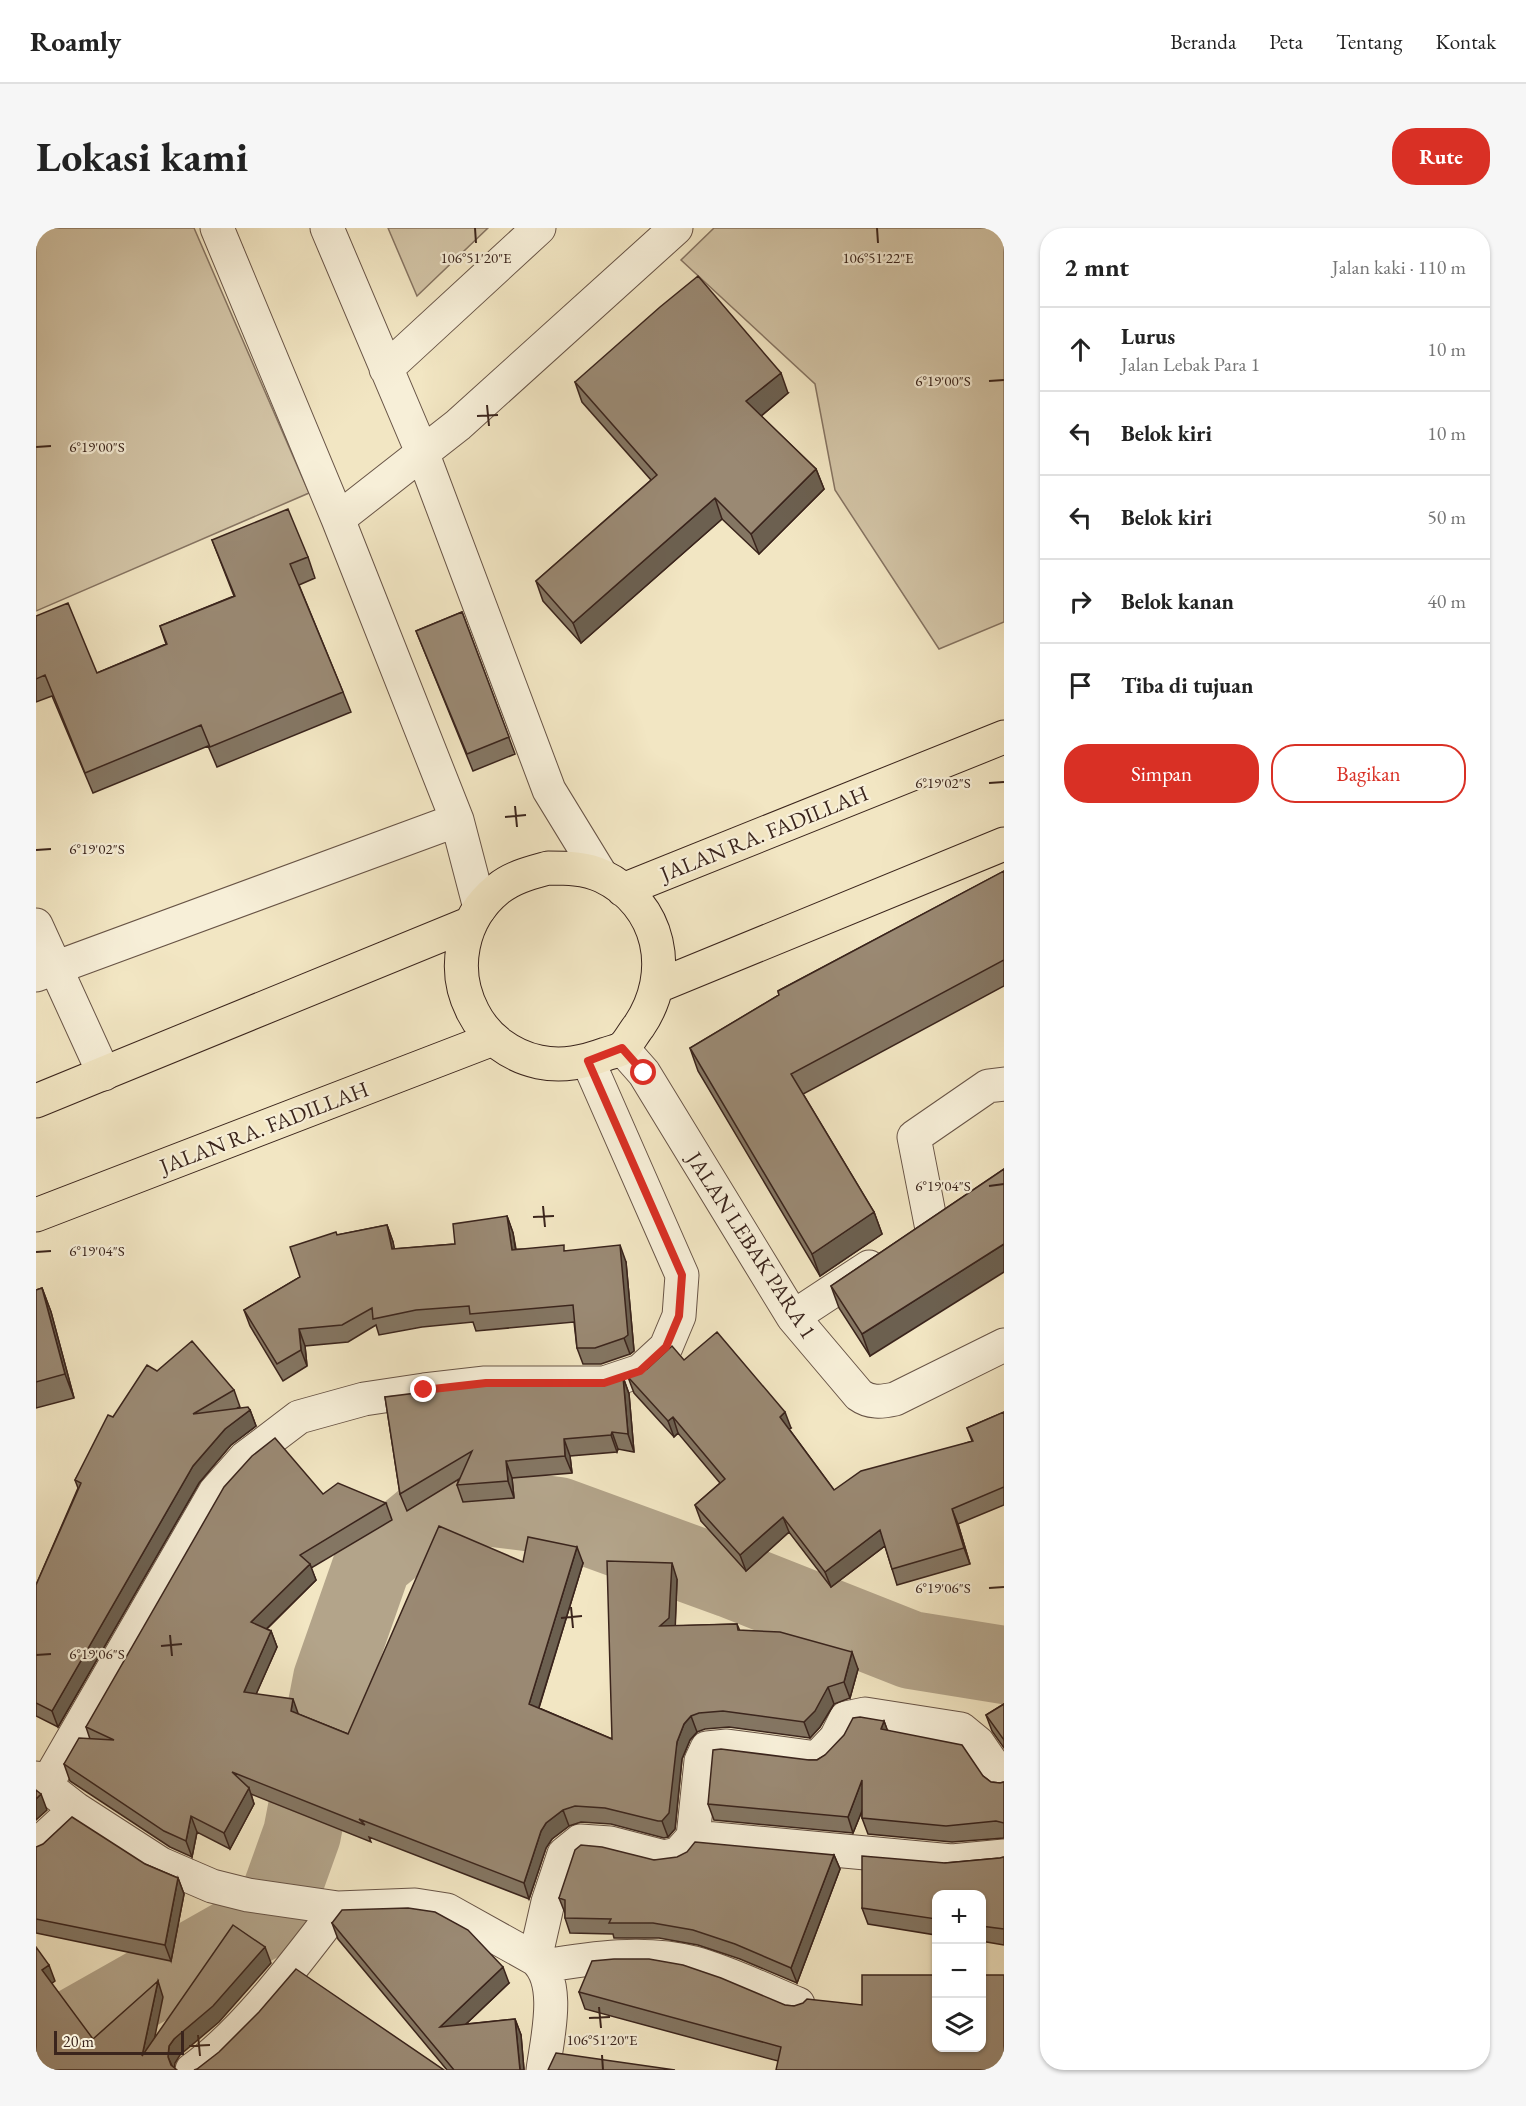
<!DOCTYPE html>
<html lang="id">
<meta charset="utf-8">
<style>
:root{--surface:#fff;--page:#f6f6f6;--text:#222;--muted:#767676;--line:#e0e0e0;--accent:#d93025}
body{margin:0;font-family:"EB Garamond",serif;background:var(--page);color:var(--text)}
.controls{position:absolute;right:18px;bottom:18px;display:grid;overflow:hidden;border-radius:12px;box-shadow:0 2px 4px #0004}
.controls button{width:54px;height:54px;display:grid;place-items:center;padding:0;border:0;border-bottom:2px solid var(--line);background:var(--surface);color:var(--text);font:30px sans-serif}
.scale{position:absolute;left:18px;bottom:15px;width:130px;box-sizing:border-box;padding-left:6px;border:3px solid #3a241c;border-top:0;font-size:16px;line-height:21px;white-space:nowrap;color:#3a241c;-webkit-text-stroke:4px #f7efd8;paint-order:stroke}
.stop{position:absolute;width:18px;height:18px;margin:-14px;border:4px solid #d93025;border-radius:50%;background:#fff}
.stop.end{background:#d93025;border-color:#fff;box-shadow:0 2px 6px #0008}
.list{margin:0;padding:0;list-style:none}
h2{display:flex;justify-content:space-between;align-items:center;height:78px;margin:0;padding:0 24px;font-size:26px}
h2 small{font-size:20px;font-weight:400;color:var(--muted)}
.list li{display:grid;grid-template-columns:39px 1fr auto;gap:18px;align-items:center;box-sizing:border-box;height:84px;padding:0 24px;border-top:2px solid var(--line)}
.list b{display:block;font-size:22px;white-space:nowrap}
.list p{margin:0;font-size:20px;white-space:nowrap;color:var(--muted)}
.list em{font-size:20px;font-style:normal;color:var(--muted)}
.actions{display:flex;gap:12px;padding:18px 24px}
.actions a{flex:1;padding:14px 0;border:2px solid var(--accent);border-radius:24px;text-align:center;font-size:21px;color:var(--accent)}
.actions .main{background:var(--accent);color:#fff}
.icon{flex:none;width:33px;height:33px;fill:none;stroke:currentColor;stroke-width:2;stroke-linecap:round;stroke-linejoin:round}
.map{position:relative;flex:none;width:968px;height:1842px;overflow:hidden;border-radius:24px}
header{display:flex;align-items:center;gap:36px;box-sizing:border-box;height:84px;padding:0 30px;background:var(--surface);border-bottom:2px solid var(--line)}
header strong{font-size:28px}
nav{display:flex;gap:33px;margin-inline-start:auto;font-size:21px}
.intro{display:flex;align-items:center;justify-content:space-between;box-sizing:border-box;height:144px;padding:0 36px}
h1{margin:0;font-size:42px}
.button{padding:15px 27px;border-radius:24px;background:var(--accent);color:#fff;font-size:21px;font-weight:700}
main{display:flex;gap:36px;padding:0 36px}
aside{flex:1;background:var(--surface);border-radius:24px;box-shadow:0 2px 4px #0004}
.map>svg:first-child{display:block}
.green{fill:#d3c5a7;stroke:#867462;stroke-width:1.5}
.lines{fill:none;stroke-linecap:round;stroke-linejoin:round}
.river{stroke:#b3a48a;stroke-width:78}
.minor-casing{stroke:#685446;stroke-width:35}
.major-casing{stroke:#3a241c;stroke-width:35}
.minor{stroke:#f7efd8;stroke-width:33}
.major{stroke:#f2e6c3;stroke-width:33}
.wall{fill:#847663;stroke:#3a241c;stroke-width:1.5}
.shaded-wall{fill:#6c6050;stroke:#3a241c;stroke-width:1.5}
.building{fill:#9a8973;stroke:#3a241c;stroke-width:1.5}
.route{stroke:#d93025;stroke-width:8}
.ticks{fill:none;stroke:#3a241c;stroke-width:2}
.labels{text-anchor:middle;stroke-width:4.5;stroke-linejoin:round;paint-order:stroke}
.street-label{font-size:22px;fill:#3a241c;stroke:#f7efd8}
.ticks-label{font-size:15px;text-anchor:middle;fill:#3a241c;stroke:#f7efd8;stroke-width:4.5;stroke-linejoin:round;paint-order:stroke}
</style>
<header>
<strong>Roamly</strong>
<nav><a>Beranda</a><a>Peta</a><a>Tentang</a><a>Kontak</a></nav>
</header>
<div class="intro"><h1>Lokasi kami</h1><a class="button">Rute</a></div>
<main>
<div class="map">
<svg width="968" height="1842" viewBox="0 0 968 1842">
<rect width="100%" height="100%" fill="#f2e6c3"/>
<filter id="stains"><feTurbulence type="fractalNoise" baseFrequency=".00333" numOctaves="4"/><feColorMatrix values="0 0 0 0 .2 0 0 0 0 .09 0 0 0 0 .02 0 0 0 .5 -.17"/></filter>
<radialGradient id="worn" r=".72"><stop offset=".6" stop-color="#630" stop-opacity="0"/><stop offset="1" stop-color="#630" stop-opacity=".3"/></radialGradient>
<!-- green -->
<path class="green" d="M 0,0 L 158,0 L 273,265 L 0,383 Z
M 352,0 L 452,0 L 381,68 Z
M 678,0 L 968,0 L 968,394 L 903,421 L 799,262 L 779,156 L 645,32 Z"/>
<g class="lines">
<!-- river -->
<path class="river" d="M 11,1842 L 39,1799 L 237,1687 L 266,1606 L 296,1451 L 337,1334 L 387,1293 L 441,1278 L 522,1288 L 695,1351 L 875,1422 L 968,1437"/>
<defs>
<path id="minor" d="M 181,0 L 302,291 L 421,592 L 444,680
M 291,0 L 386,224 L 513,562 L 565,647
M 350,141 L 503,0
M 302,291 L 422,197 L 640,0
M 0,697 L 68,846
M 0,747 L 421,592
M 586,820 L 608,845 L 757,1089 L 823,1167 C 834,1175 845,1174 859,1171 L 968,1117
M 895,996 L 878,909 L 952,858 L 968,856
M 757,1089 L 833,1039
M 0,1550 L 40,1581 L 125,1636 L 176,1658 L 212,1667 L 302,1680 L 379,1677 L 411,1682 L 499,1731 C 526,1754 511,1811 507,1842
M 10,1557 L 179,1264 L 209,1230 L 263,1189 L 328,1171 L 388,1162 L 449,1155 L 568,1155 L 604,1143 L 630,1119 L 643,1088 L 646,1047 L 552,833
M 657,1609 L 916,1633 L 968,1628
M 0,1618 L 40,1581
M 499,1731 L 512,1674 L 528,1626 L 544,1613 L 574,1615 L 628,1629 L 642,1626 L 657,1609 L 665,1533 L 671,1520 L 691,1518 L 781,1530 L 800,1510 L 810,1490 L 829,1486 L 925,1501 L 942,1515 L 968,1553
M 507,1738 C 556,1730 609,1722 658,1735 C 694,1745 728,1762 762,1776
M 156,1842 C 210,1803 261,1733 302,1680"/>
<path id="major" d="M 512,640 C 530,640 549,640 566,648 C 625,676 639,745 603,798 C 598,804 593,814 587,820 C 583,823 575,824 570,826 C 548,834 527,839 503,834 C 475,828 450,810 437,784 C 415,742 425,691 462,661 C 477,649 494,645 512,640 Z
M 587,662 L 968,509
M 622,758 L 968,616
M 0,873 L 435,695
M 0,987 L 457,811"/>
</defs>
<!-- minor casing -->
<use href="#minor" class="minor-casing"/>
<!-- major casing -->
<use href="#major" class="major-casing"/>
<!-- minor -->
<use href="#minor" class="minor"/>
<!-- major -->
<use href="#major" class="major"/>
</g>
<!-- wall -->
<path class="wall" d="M 539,154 L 752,165 L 725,188 L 780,241 L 788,261 L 723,326 L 686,291 L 545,415 L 507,373 L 500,353 L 615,252 L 546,174 Z
M 176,312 L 272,329 L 279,350 L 263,357 L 307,464 L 315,484 L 181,539 L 172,518 L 57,565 L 16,468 L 0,474 L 0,388 L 61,445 L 130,416 L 124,398 L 198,368 Z
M 426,384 L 479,526 L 437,543 L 380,403 Z
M 968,643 L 968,758 L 767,866 L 838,984 L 846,1006 L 784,1048 L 662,843 L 654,820 L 743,767 L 742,763 Z
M 968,941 L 834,1128 L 803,1080 L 795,1058 Z
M 471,988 L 477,1005 L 480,1021 L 530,1023 L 590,1034 L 598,1123 L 594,1126 L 565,1136 L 547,1136 L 541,1120 L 538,1094 L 440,1103 L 437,1094 L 386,1099 L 343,1107 L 340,1097 L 312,1114 L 269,1118 L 271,1138 L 247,1153 L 214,1098 L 208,1082 L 264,1049 L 301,1007 L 351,997 L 357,1014 L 358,1021 L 419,1016 Z
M 6,1060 L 15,1084 L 38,1170 L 0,1180 L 0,1062 Z
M 648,1132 L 755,1200 L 753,1201 L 798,1262 L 936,1213 L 931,1200 L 968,1184 L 968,1277 L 922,1296 L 934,1336 L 861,1357 L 849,1318 L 795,1359 L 753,1304 L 710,1343 L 665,1293 L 659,1277 L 684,1255 L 642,1205 L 638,1209 L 598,1165 L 592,1149 Z
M 121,1143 L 198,1162 L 204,1179 L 201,1180 L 214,1182 L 220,1198 L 195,1217 L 163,1255 L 22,1499 L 0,1488 L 0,1357 L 42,1260 L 39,1252 L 77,1189 Z
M 587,1149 L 593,1166 L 598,1224 L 582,1221 L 581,1224 L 534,1228 L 536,1245 L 476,1250 L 478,1270 L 427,1274 L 421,1257 L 423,1251 L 371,1283 L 364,1266 L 349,1169 L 562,1157 Z
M 287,1266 L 350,1275 L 356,1292 L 275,1340 L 280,1352 L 231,1401 L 235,1403 L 241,1419 L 220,1466 L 262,1486 L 312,1506 L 487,1334 L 547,1335 L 503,1480 L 576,1511 L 641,1351 L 639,1398 L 701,1396 L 704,1403 L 822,1441 L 814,1470 L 798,1476 L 784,1499 L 774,1510 L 693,1499 L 669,1501 L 661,1504 L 654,1512 L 646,1531 L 639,1601 L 632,1609 L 628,1610 L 575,1596 L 545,1594 L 533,1598 L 516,1611 L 510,1620 L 493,1671 L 333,1609 L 335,1614 L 215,1566 L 218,1576 L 194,1621 L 161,1604 L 156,1629 L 134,1619 L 34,1553 L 28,1536 L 54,1511 L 50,1499 Z
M 968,1476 L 968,1520 L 956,1503 L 950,1487 Z
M 848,1493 L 851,1502 L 947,1548 L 955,1554 L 964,1555 L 968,1554 L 968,1610 L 916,1614 L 832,1606 L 826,1590 L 826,1583 L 817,1605 L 678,1592 L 672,1576 L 773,1532 L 781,1532 Z
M 0,1619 L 109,1636 L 142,1650 L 148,1666 L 135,1733 L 0,1705 Z
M 798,1627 L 804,1641 L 761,1755 L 704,1731 L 662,1717 L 623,1710 L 578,1710 L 577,1706 L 534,1705 L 529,1690 L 529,1685 L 523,1670 L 618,1632 Z
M 968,1629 L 968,1717 L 945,1713 L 945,1666 L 900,1666 L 900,1707 L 832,1696 L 826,1680 L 909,1635 L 964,1630 Z
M 296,1695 L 473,1755 L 430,1796 L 479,1791 L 485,1807 L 488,1842 L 411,1842 L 302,1711 Z
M 543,1764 L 758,1778 L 826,1777 L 742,1833 L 549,1781 Z"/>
<!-- shaded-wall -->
<path class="shaded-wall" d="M 745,145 L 752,165 L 718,194 L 710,173 Z
M 780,241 L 788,261 L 723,326 L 715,306 Z
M 679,270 L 686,291 L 545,415 L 537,395 Z
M 838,984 L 846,1006 L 784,1048 L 776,1026 Z
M 471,988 L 477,1005 L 482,1038 L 476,1022 Z
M 351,997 L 357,1014 L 362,1038 L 356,1021 Z
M 968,1016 L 968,1044 L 834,1128 L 826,1106 Z
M 584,1017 L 590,1034 L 598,1123 L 594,1126 L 588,1110 Z
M 6,1060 L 15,1084 L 38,1170 L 29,1146 Z
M 263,1101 L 269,1118 L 271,1138 L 265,1122 Z
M 587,1149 L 593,1166 L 598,1224 L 592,1206 Z
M 214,1182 L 220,1198 L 195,1217 L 163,1255 L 22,1499 L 16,1483 L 157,1238 L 189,1201 Z
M 749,1184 L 755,1200 L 749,1204 L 744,1189 Z
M 637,1189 L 642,1205 L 638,1209 L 632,1193 Z
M 576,1204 L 582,1221 L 581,1224 L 575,1207 Z
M 528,1211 L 534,1228 L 536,1245 L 529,1228 Z
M 470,1233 L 476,1250 L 478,1270 L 472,1253 Z
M 916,1281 L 922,1296 L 934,1336 L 928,1320 Z
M 747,1289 L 753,1304 L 710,1343 L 704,1327 Z
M 844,1302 L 850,1317 L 795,1359 L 789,1344 Z
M 541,1319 L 547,1335 L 499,1492 L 493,1476 Z
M 636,1335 L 641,1351 L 639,1406 L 624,1398 Z
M 274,1336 L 280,1352 L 221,1410 L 215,1394 Z
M 235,1403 L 241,1419 L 214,1480 L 208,1464 Z
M 816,1424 L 822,1441 L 814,1470 L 808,1454 Z
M 792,1459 L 798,1476 L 784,1499 L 774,1510 L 768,1494 Z
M 257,1471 L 263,1488 L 255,1483 Z
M 655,1488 L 661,1504 L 654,1512 L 646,1531 L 639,1601 L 632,1609 L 626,1593 L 641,1514 L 648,1496 Z
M 848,1493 L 854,1509 L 845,1501 Z
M 826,1552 L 832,1568 L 817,1605 L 812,1589 Z
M 213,1560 L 218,1576 L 194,1621 L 188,1605 Z
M 5,1566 L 11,1582 L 0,1592 L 0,1571 Z
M 527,1582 L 533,1598 L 516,1611 L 510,1620 L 493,1671 L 488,1655 L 505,1603 L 510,1595 Z
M 155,1588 L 161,1604 L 156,1629 L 150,1613 Z
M 798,1627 L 804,1641 L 761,1755 L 755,1740 Z
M 142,1650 L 148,1666 L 135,1733 L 129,1717 Z
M 229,1719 L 235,1735 L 183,1794 L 144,1827 L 139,1835 L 138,1842 L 132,1829 L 133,1818 L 138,1811 Z
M 13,1737 L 19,1753 L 12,1758 L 6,1742 Z
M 467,1739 L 473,1755 L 410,1815 L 404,1799 Z
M 122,1753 L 127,1769 L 112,1842 L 106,1828 Z
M 479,1791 L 485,1807 L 488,1842 L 484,1842 Z"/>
<!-- building -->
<path class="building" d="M 662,48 L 745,145 L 710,173 L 780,241 L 715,306 L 679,270 L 537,395 L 500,353 L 621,247 L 539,154 L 624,79 Z
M 252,281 L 272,329 L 254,336 L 307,464 L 174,519 L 165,497 L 49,545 L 9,447 L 0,451 L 0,388 L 32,375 L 61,445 L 131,416 L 124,398 L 199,368 L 176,312 Z
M 426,384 L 473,509 L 431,526 L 380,403 Z
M 968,643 L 968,732 L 755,846 L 838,984 L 776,1026 L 654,820 L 743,767 L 742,763 Z
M 968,941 L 968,1016 L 826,1106 L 795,1058 Z
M 471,988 L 476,1022 L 528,1017 L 528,1023 L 584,1017 L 592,1107 L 588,1110 L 559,1120 L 541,1120 L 537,1077 L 434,1086 L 433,1078 L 380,1082 L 337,1091 L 336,1080 L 306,1097 L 263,1101 L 265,1122 L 241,1136 L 208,1082 L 264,1049 L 254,1019 L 300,1004 L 301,1007 L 351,997 L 356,1021 L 419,1016 L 417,996 Z
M 6,1060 L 29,1146 L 0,1154 L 0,1062 Z
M 681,1104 L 749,1184 L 744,1189 L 798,1262 L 825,1243 L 937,1213 L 931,1200 L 968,1184 L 968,1259 L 916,1281 L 928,1320 L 856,1341 L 844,1302 L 789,1344 L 747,1289 L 704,1327 L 659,1277 L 689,1251 L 637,1189 L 632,1193 L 592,1149 L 611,1141 L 636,1118 L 648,1132 Z
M 156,1113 L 198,1162 L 157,1186 L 212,1179 L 214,1182 L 189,1201 L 157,1238 L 16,1483 L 0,1475 L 0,1357 L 45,1255 L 39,1252 L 72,1187 L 77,1189 L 111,1137 L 121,1143 Z
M 587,1149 L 592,1206 L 576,1204 L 575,1207 L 528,1211 L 529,1228 L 470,1233 L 472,1253 L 421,1257 L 436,1223 L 364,1266 L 349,1169 L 444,1157 L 562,1157 Z
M 239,1210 L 287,1266 L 302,1255 L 350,1275 L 264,1327 L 274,1336 L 215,1394 L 235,1403 L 208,1464 L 257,1471 L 255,1483 L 312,1506 L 403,1298 L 487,1334 L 492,1309 L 541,1319 L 493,1476 L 576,1511 L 571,1333 L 636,1335 L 633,1390 L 624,1398 L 701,1396 L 702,1402 L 744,1404 L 816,1424 L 808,1454 L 792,1459 L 779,1483 L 768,1494 L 687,1483 L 663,1485 L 655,1488 L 648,1496 L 641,1514 L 633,1585 L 626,1593 L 622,1593 L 569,1580 L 539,1578 L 527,1582 L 510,1595 L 505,1603 L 488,1655 L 323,1591 L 329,1597 L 196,1544 L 213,1560 L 188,1605 L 155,1588 L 150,1613 L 128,1603 L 28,1536 L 43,1510 L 78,1512 L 50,1499 L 188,1259 L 216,1228 Z
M 968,1476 L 968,1512 L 950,1487 Z
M 824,1489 L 848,1493 L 845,1501 L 926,1517 L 947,1548 L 955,1554 L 964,1555 L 968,1554 L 968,1595 L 960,1593 L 910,1598 L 826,1590 L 826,1552 L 812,1589 L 672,1576 L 677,1522 L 685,1521 L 773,1532 L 781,1532 L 789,1527 L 808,1507 L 817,1490 Z
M 0,1562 L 5,1566 L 0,1571 Z
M 36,1589 L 109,1636 L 142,1650 L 129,1717 L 0,1691 L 0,1619 L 7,1616 Z
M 659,1614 L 798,1627 L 755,1740 L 699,1716 L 657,1702 L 617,1695 L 573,1695 L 575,1691 L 529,1690 L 529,1672 L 523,1670 L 539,1622 L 545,1617 L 566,1619 L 618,1632 L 641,1629 L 651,1624 Z
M 826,1628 L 909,1635 L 964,1630 L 968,1629 L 968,1701 L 945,1698 L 945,1666 L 900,1666 L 900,1691 L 826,1680 Z
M 372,1680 L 399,1684 L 432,1702 L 467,1739 L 404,1799 L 479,1791 L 484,1842 L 418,1842 L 296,1695 L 306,1682 Z
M 197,1697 L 229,1719 L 177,1778 L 138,1811 L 133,1818 L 132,1829 L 135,1837 L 141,1842 L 0,1842 L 0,1719 L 13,1737 L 6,1742 L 57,1811 L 122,1753 L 106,1828 Z
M 578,1731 L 613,1731 L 647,1737 L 685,1750 L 749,1777 L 758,1778 L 767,1775 L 771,1771 L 826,1777 L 826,1747 L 900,1747 L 900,1820 L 945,1820 L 945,1747 L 968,1747 L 968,1842 L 740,1842 L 745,1819 L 543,1764 L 556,1733 Z
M 260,1741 L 408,1842 L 158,1842 L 161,1841 L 183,1824 L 223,1784 Z
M 520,1825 L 639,1842 L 512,1842 Z"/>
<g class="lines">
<!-- route -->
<path class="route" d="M 388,1162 L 450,1155 L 568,1155 L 604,1143 L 630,1119 L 643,1088 L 646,1047 L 552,833 L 586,820 L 608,845"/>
</g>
<!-- ticks -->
<path class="ticks" d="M 439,0 L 440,15M 841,0 L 842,15M 953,153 L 968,152M 451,177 L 453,198M 441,188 L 462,187M 0,219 L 15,218M 953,555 L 968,554M 479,578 L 481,599M 469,589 L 490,587M 0,622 L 15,621M 953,958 L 968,956M 507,978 L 509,999M 497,989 L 518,988M 0,1024 L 15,1023M 953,1360 L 968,1359M 535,1379 L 537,1400M 525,1390 L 546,1388M 134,1407 L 136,1428M 125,1418 L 146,1416M 0,1427 L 15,1426M 563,1779 L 565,1800M 553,1790 L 574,1789M 162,1807 L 164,1828M 153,1818 L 174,1817M 566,1827 L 567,1842"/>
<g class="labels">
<!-- street labels -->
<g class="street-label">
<text transform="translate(728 605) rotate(-22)" y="8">JALAN RA. FADILLAH</text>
<text transform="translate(228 899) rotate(-21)" y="8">JALAN RA. FADILLAH</text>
<text transform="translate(716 1017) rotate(57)" y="8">JALAN LEBAK PARA 1</text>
</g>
</g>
<g class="ticks-label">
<text x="440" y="35">106°51'20"E</text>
<text x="842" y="35">106°51'22"E</text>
<text x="907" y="158">6°19'00"S</text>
<text x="61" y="224">6°19'00"S</text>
<text x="907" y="560">6°19'02"S</text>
<text x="61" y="626">6°19'02"S</text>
<text x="907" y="963">6°19'04"S</text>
<text x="61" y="1028">6°19'04"S</text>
<text x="907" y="1365">6°19'06"S</text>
<text x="61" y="1431">6°19'06"S</text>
<text x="566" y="1817">106°51'20"E</text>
</g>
<rect width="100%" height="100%" filter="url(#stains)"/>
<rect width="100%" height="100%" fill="url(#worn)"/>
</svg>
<div class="controls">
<button>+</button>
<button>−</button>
<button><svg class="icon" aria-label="layers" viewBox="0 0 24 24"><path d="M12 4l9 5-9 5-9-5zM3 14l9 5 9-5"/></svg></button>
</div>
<div class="scale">20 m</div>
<div class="stop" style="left:608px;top:845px"></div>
<div class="stop end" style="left:388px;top:1162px"></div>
</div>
<aside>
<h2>2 mnt<small>Jalan kaki · 110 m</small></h2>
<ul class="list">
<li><svg class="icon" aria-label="ahead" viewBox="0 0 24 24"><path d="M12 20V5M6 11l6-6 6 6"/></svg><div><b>Lurus</b><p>Jalan Lebak Para 1</p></div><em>10 m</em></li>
<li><svg class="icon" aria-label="left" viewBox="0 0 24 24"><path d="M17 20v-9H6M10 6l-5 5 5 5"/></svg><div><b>Belok kiri</b></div><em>10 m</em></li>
<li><svg class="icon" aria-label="left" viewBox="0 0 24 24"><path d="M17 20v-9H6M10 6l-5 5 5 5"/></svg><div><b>Belok kiri</b></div><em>50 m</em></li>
<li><svg class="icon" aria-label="right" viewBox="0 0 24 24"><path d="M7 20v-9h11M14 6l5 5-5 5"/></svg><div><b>Belok kanan</b></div><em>40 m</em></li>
<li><svg class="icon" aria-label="arrive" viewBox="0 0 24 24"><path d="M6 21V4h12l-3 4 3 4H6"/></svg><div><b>Tiba di tujuan</b></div></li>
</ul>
<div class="actions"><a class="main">Simpan</a><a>Bagikan</a></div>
</aside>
</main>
